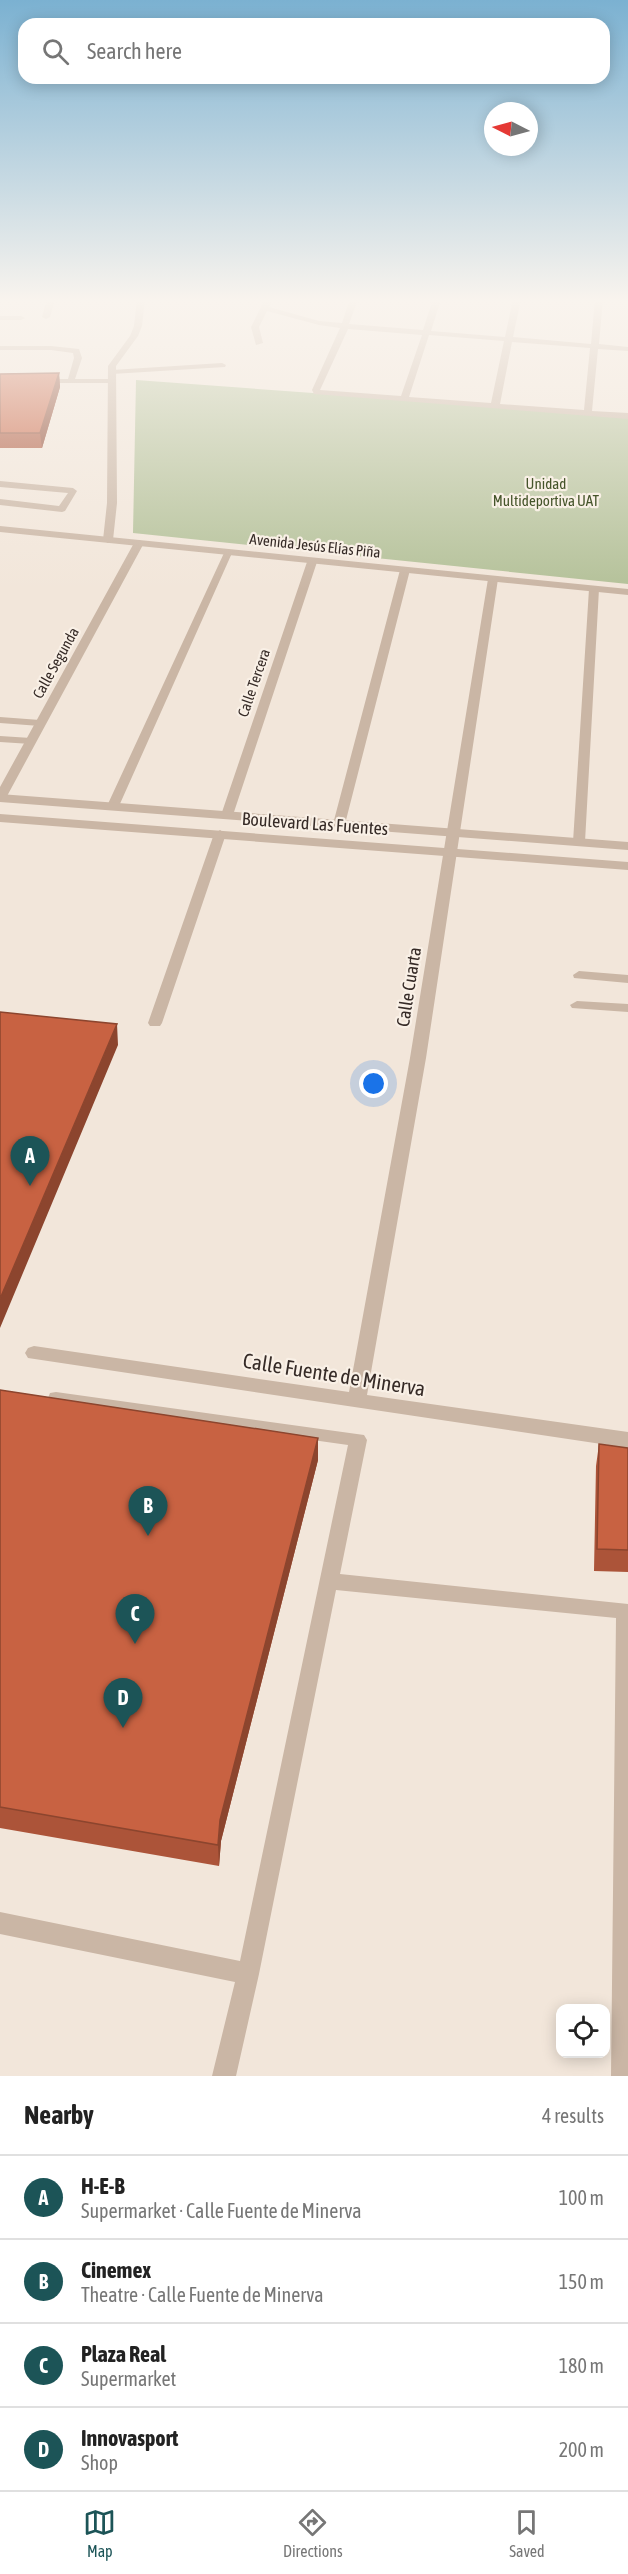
<!DOCTYPE html>
<meta charset="utf-8">
<style>
:root{--surface:#fff;--page:#f2f2f2;--text:#222;--muted:#767676;--line:#e0e0e0;--accent:#1c5457}
body{margin:0;font-family:"Asap Condensed",sans-serif;background:var(--page);color:var(--text)}
.controls{position:absolute;right:18px;bottom:18px;display:grid;overflow:hidden;border-radius:12px;box-shadow:0 3px 15px #0003}
.controls button{width:54px;height:54px;display:grid;place-items:center;padding:0;border:0;border-bottom:2px solid var(--line);background:var(--surface);color:var(--text);font:30px sans-serif}
.compass{position:absolute;left:484px;top:102px;width:54px;height:54px;border-radius:50%;background:var(--surface);box-shadow:0 3px 15px #0003;rotate:276deg}
.you{position:absolute;left:374px;top:1084px;width:21px;height:21px;margin:-15px;border:4px solid #fff;border-radius:50%;background:#1a73e8;box-shadow:0 0 0 9px #1a73e833}
.badge{display:grid;place-items:center;width:39px;height:39px;border-radius:50%;background:var(--accent);color:#fff;font-size:20px;font-weight:700}
.pin{position:absolute;translate:-50% -50px;filter:drop-shadow(0 2px 3px #0008)}
.pin::after{content:'';position:absolute;top:32px;width:21px;height:18px;background:inherit;clip-path:polygon(0 0,100% 0,50% 100%)}
.list{margin:0;padding:0;list-style:none}
h2{display:flex;justify-content:space-between;align-items:center;height:78px;margin:0;padding:0 24px;font-size:26px}
h2 small{font-size:20px;font-weight:400;color:var(--muted)}
.list li{display:grid;grid-template-columns:39px 1fr auto;gap:18px;align-items:center;box-sizing:border-box;height:84px;padding:0 24px;border-top:2px solid var(--line)}
.list b{display:block;font-size:22px;white-space:nowrap}
.list p{margin:0;font-size:20px;white-space:nowrap;color:var(--muted)}
.list em{font-size:20px;font-style:normal;color:var(--muted)}
.icon{flex:none;width:33px;height:33px;fill:none;stroke:currentColor;stroke-width:2;stroke-linecap:round;stroke-linejoin:round}
.map{position:relative;flex:none;width:628px;height:2076px;overflow:hidden}
.search{position:absolute;background:var(--surface);box-shadow:0 3px 15px #0003;left:18px;right:18px;top:18px;height:66px;display:flex;align-items:center;gap:15px;box-sizing:border-box;padding:0 21px;border-radius:18px;color:var(--muted);font-size:22px}
.sheet{height:414px;background:var(--surface)}
nav{display:flex;justify-content:space-around;align-items:center;box-sizing:border-box;height:84px;border-top:2px solid var(--line);background:var(--surface);font-size:16px;color:var(--muted)}
nav a{display:grid;justify-items:center;gap:3px}
nav .on{color:var(--accent)}
.map>svg:first-child{display:block}
.green{fill:#b4c199}
.lines{fill:none;stroke-linecap:round;stroke-linejoin:round}
.service{fill:#cab6a5;fill-rule:evenodd}
.minor{fill:#cab6a5;fill-rule:evenodd}
.tertiary{fill:#cab6a5;fill-rule:evenodd}
.wall{fill:#ac5439}
.shaded-wall{fill:#8c452e}
.building{fill:#c86242;stroke:#8c452e;stroke-width:1.5}
.labels{text-anchor:middle;stroke-width:4.5;stroke-linejoin:round;paint-order:stroke}
.far-park-label{font-size:15px;fill:#45542a;stroke:#f9f0e6}
.far-street-label{font-size:15px;fill:#362b27;stroke:#f9f0e6}
.street-label{font-size:18px;fill:#362b27;stroke:#f9f0e6}
.near-street-label{font-size:21px;fill:#362b27;stroke:#f9f0e6}
</style>
<div class="map">
<svg width="628" height="2076" viewBox="0 0 628 2076">
<rect width="100%" height="100%" fill="#f2e6da"/>
<!-- green -->
<path class="green" d="M 136,380 L 628,416 L 628,584 L 133,533 Z"/>
<g class="lines">
<!-- service -->
<path class="service" d="M 0,346 L 51,346 L 79,349 L 82,358 L 75,379 L 112,379 L 116,381 L 112,383 L 38,383 L 38,379 L 68,379 L 74,358 L 73,353 L 51,350 L 0,350 Z
M 222,363 L 226,365 L 225,367 L 112,374 L 108,372 L 112,370 Z
M 0,481 L 73,488 L 77,491 L 65,511 L 62,512 L 0,505 L 0,499 L 59,506 L 68,493 L 0,487 Z
M 228,550 L 232,553 L 119,806 L 113,809 L 109,808 L 107,806 L 224,553 Z
M 405,567 L 410,570 L 345,824 L 339,827 L 335,826 L 333,824 L 400,570 Z
M 594,586 L 599,589 L 585,842 L 579,846 L 573,842 L 589,589 Z
M 0,717 L 40,720 L 45,723 L 40,726 L 0,723 Z
M 0,736 L 31,738 L 36,741 L 31,744 L 0,742 Z
M 579,971 L 628,975 L 628,983 L 574,978 L 573,975 Z
M 577,1001 L 628,1004 L 628,1012 L 572,1008 L 570,1005 Z
M 56,1392 L 364,1435 L 367,1440 L 340,1574 L 628,1604 L 628,2076 L 611,2076 L 616,1618 L 336,1590 L 259,1974 L 236,2076 L 212,2076 L 235,1982 L 0,1934 L 0,1912 L 240,1961 L 348,1445 L 56,1404 L 50,1403 L 48,1398 L 50,1393 Z"/>
<!-- minor -->
<path class="minor" d="M 47,299 L 55,299 L 50,317 L 46,319 L 42,317 Z
M 137,299 L 145,299 L 142,326 L 138,336 L 116,366 L 117,503 L 113,540 L 108,543 L 103,540 L 107,503 L 108,366 L 130,336 L 134,326 Z
M 265,299 L 273,299 L 269,307 L 319,321 L 342,323 L 350,299 L 358,299 L 349,324 L 423,330 L 433,299 L 441,299 L 431,331 L 505,337 L 513,299 L 521,299 L 513,337 L 591,344 L 595,299 L 603,299 L 599,344 L 628,347 L 628,351 L 598,349 L 592,411 L 628,413 L 628,419 L 314,394 L 312,390 L 340,328 L 319,325 L 267,311 L 259,327 L 263,343 L 256,345 L 251,327 ZM 348,329 L 422,335 L 401,396 L 320,390 ZM 429,335 L 504,341 L 491,403 L 409,397 ZM 512,342 L 590,348 L 584,410 L 500,404 Z
M 0,316 L 21,316 L 25,318 L 21,320 L 0,320 Z
M 139,540 L 144,543 L 6,798 L 0,802 L 0,787 L 134,543 Z
M 312,559 L 317,562 L 233,815 L 227,819 L 223,818 L 221,815 L 307,562 Z
M 493,576 L 498,579 L 426,1058 L 367,1395 L 628,1432 L 628,1448 L 28,1358 L 25,1353 L 28,1348 L 34,1346 L 349,1392 L 410,1058 L 488,579 Z
M 220,830 L 226,834 L 162,1023 L 160,1026 L 150,1026 L 148,1023 L 214,834 Z"/>
<!-- tertiary -->
<path class="tertiary" d="M 0,526 L 628,589 L 628,595 L 0,532 Z
M 0,794 L 628,842 L 628,850 L 0,802 Z
M 0,814 L 628,862 L 628,870 L 0,822 Z"/>
</g>
<!-- wall -->
<path class="wall" d="M 59,373 L 60,387 L 42,448 L 0,448 L 0,374 Z
M 0,1390 L 318,1438 L 318,1460 L 221,1841 L 219,1866 L 0,1828 Z
M 599,1444 L 628,1448 L 628,1572 L 594,1571 L 596,1466 Z"/>
<!-- shaded-wall -->
<path class="shaded-wall" d="M 59,373 L 60,387 L 42,448 L 40,433 Z
M 117,1024 L 118,1045 L 0,1328 L 0,1299 Z
M 318,1438 L 318,1460 L 221,1841 L 219,1866 L 218,1845 L 220,1820 Z"/>
<!-- building -->
<path class="building" d="M 59,373 L 40,433 L 0,433 L 0,374 Z
M 0,1012 L 117,1024 L 0,1299 Z
M 0,1390 L 318,1438 L 220,1820 L 218,1845 L 0,1807 Z
M 599,1444 L 628,1448 L 628,1550 L 597,1549 Z"/>
<!-- sky -->
<linearGradient id="sky" x2="0" y2="1"><stop stop-color="#7bb1d1"/><stop offset="0.51" stop-color="#f9f4ee"/><stop offset="1" stop-color="#f9f4ee" stop-opacity="0"/></linearGradient>
<rect width="628" height="590" fill="url(#sky)"/>
<g class="labels">
<!-- far-park labels -->
<g class="far-park-label">
<text x="546" y="489">Unidad<tspan x="546" dy="17">Multideportiva UAT</tspan></text>
</g>
<!-- far-street labels -->
<g class="far-street-label">
<text transform="translate(315 546) rotate(6)" y="5">Avenida Jesús Elías Piña</text>
<text transform="translate(56 663) rotate(-61)" y="5">Calle Segunda</text>
<text transform="translate(254 683) rotate(-71)" y="5">Calle Tercera</text>
</g>
<!-- street labels -->
<g class="street-label">
<text transform="translate(315 824) rotate(4)" y="6">Boulevard Las Fuentes</text>
<text transform="translate(409 987) rotate(-81)" y="6">Calle Cuarta</text>
</g>
<!-- near-street labels -->
<g class="near-street-label">
<text transform="translate(334 1375) rotate(9)" y="7">Calle Fuente de Minerva</text>
</g>
</g>
</svg>
<div class="controls">
<button><svg class="icon" aria-label="locate" viewBox="0 0 24 24"><circle cx="12" cy="12" r="6"/><path d="M12 2v4M12 18v4M2 12h4M18 12h4"/></svg></button>
</div>
<svg class="compass" viewBox="-18 -18 36 36"><path d="M0-13l5 13h-10z" fill="#e53935"/><path d="M0 13l5-13h-10z" fill="#767676"/></svg>
<div class="you"></div>
<div class="pin badge" style="left:30px;top:1186px">A</div>
<div class="pin badge" style="left:148px;top:1536px">B</div>
<div class="pin badge" style="left:135px;top:1644px">C</div>
<div class="pin badge" style="left:123px;top:1728px">D</div>
<div class="search"><svg class="icon" aria-label="search" viewBox="0 0 24 24"><circle cx="10" cy="10" r="6"/><path d="M15 15l6 6"/></svg>Search here</div>
</div>
<section class="sheet">
<h2>Nearby<small>4 results</small></h2>
<ul class="list">
<li><span class="badge">A</span><div><b>H-E-B</b><p>Supermarket · Calle Fuente de Minerva</p></div><em>100 m</em></li>
<li><span class="badge">B</span><div><b>Cinemex</b><p>Theatre · Calle Fuente de Minerva</p></div><em>150 m</em></li>
<li><span class="badge">C</span><div><b>Plaza Real</b><p>Supermarket</p></div><em>180 m</em></li>
<li><span class="badge">D</span><div><b>Innovasport</b><p>Shop</p></div><em>200 m</em></li>
</ul>
</section>
<nav>
<a class="on"><svg class="icon" aria-label="map" viewBox="0 0 24 24"><path d="M3 6l6-2 6 2 6-2v14l-6 2-6-2-6 2zM9 4v14M15 6v14"/></svg>Map</a>
<a><svg class="icon" aria-label="directions" viewBox="0 0 24 24"><path d="M12 3l9 9-9 9-9-9zM9 14v-3h6M13 9l2 2-2 2"/></svg>Directions</a>
<a><svg class="icon" aria-label="saved" viewBox="0 0 24 24"><path d="M7 4h10v16l-5-4-5 4z"/></svg>Saved</a>
</nav>
